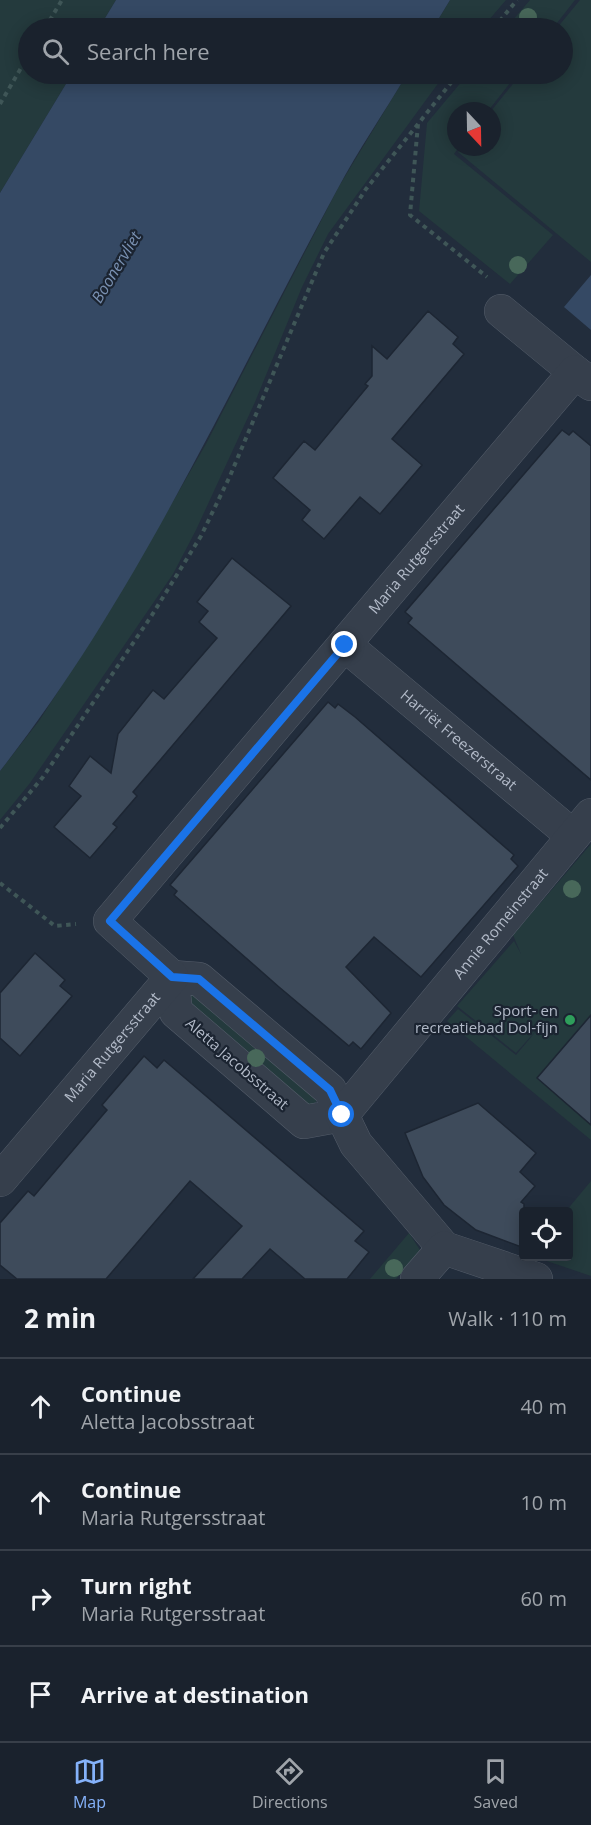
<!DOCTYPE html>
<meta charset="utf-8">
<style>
:root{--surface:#1a222d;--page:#232a35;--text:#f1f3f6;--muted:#9fa4aa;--line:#383f49;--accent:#85b2fa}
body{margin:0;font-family:"Open Sans",sans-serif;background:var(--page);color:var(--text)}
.controls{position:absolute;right:18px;bottom:18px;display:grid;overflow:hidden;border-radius:6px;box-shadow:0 3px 15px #0003}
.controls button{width:54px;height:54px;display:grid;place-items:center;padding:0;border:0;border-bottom:2px solid var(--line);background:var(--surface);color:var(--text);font:30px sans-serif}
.compass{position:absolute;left:447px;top:102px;width:54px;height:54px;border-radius:50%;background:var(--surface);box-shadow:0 3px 15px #0003;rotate:158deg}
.stop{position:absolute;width:18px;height:18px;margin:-14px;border:4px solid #1a73e8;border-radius:50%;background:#fff}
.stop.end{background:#1a73e8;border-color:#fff;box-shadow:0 2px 6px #0008}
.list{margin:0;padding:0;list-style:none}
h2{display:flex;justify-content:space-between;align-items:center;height:78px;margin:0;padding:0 24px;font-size:26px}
h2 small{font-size:20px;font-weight:400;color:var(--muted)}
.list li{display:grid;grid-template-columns:39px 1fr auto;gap:18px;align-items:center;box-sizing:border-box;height:96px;padding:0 24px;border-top:2px solid var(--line)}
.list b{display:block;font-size:22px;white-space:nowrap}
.list p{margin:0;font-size:20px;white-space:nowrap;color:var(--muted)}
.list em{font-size:20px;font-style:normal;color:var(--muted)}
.icon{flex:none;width:33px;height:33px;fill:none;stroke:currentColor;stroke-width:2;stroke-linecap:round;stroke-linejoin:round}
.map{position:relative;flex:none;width:591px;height:1279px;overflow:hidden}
.search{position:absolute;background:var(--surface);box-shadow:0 3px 15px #0003;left:18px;right:18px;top:18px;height:66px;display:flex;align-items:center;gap:15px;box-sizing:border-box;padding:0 21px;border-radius:33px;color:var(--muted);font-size:22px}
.sheet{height:462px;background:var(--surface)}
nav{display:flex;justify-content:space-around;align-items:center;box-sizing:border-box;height:84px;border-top:2px solid var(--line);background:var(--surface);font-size:16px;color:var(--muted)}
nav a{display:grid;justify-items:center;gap:3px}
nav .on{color:var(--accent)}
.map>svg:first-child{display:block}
.green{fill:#243a3d}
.water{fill:#354964}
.building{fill:#3e4b5b;stroke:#1d2633;stroke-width:1.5}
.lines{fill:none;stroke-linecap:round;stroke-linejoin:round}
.minor-casing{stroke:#545d6a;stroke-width:34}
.path{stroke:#3f5657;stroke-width:4;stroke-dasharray:4.5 4.5;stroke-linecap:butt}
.minor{stroke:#363f4c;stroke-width:33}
.tree{fill:#48685a}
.route{stroke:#1a73e8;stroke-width:8}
.leisure-dot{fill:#2e9e5b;stroke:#1b2431;stroke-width:2}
.labels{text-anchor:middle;stroke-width:4.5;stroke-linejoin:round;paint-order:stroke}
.street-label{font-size:15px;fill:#b2bac8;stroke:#1b2431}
.poi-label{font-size:15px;fill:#b2bac8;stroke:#1b2431;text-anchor:end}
.water-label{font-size:16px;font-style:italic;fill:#7990b1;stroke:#1b2431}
</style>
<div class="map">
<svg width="591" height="1279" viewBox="0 0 591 1279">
<rect width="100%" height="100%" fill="#222d3c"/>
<!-- green -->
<path class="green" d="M 0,0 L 116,0 L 99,28 L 28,28 L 28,74 L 72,74 L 0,193 Z
M 450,0 L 506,0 L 482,28 L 433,28 Z
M 530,0 L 575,0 L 553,28 L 506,28 Z
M 580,0 L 591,0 L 591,262 L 458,152 L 462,147 L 492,147 L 491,111 L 521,74 L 562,74 L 562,28 L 557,28 Z
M 407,74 L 445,74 L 328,234 L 302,287 L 255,402 L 196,530 L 173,574 L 30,783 L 0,820 L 0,771 L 39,721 L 114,604 L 206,444 L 338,188 Z
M 468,74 L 517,74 L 488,111 L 456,111 L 456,147 L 459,147 L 454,154 L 553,235 L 510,284 L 419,211 L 427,123 Z
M 591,844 L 591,1140 L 447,1021 L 458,1009 L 516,1055 L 548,1017 L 516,1053 L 457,1006 L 514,941 L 521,954 L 513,935 Z
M 189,995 L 196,995 L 317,1100 L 312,1108 L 183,1001 Z
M 591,1181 L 591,1276 L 535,1257 L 568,1256 L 568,1212 L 566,1211 Z
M 409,1233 L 420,1250 L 396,1279 L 370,1279 Z"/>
<!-- water -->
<path class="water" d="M 116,0 L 450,0 L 433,28 L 99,28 Z
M 72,74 L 407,74 C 384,113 358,150 337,190 C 230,387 139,594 0,771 L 0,193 Z
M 591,275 L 591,330 L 564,307 Z"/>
<!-- building -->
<path class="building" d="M 428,311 L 458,337 L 453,344 L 464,354 L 392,439 L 422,465 L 380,514 L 360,497 L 324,539 L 302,520 L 310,510 L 273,478 L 304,441 L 315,450 L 368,386 L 365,384 L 372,376 L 372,346 L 387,359 Z
M 562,430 L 569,435 L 573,431 L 591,446 L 591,780 L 408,623 L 412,618 L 405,612 Z
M 232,558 L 291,606 L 133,792 L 137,796 L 113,824 L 117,827 L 90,858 L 54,827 L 81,796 L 69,786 L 90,756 L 111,773 L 118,734 L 153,690 L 164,699 L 217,638 L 199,622 L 208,611 L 197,602 Z
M 328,702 L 335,708 L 338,704 L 355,717 L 514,855 L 511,859 L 518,866 L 421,977 L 374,937 L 346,967 L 391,1013 L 361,1049 L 353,1042 L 349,1046 L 279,987 L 174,895 L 177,891 L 170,885 Z
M 35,953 L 65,980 L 60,986 L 72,996 L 20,1056 L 0,1038 L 0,993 Z
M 591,1015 L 591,1125 L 537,1078 Z
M 144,1056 L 157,1068 L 164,1060 L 364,1231 L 355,1241 L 369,1252 L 347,1279 L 305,1279 L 270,1249 L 242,1279 L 193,1279 L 242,1226 L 190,1181 L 106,1279 L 17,1279 L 0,1265 L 0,1223 L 28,1191 L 34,1196 L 107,1110 L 102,1105 Z
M 478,1103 L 536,1153 L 520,1172 L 535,1186 L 521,1202 L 524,1204 L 524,1248 L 476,1230 L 444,1205 L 423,1177 L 405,1133 Z"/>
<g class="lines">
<defs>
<g id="minor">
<path d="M 501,311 L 575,372"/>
<path id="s1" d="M 345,645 L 573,836"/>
<path d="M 172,977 L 199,979 L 330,1090 L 342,1115 L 304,1122 L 176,1012 Z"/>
<path id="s2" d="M 0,1180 L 172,977 L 110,921 L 575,372 L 591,384"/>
<path id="s3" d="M 444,1248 L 356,1144 L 342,1115 L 591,815"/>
<path d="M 417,1279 L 444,1248 L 536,1279"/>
</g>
</defs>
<!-- minor casing -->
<use href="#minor" class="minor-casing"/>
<!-- path -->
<path class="path" d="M 45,28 L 62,0
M 494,28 L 517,0
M 0,104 L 28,56
M 418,124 L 410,215 L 487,277
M 0,828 L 43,777 L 152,615 L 201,536 L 230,476 L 324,253 L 366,189 L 458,74
M 0,883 L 55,926 L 76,924"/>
<!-- minor -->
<use href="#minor" class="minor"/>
</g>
<!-- trees -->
<g class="tree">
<circle cx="528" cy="17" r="9"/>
<circle cx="518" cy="265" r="9"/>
<circle cx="572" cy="889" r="9"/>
<circle cx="256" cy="1058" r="9"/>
<circle cx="394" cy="1268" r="9"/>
</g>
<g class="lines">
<!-- route -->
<path class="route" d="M 342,1115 L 330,1090 L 199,979 L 172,977 L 110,921 L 345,645"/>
</g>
<!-- markers -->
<circle class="leisure-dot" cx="570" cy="1020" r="6"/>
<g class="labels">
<!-- street labels -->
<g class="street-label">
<text dy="5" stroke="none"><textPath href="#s2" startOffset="824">Maria Rutgersstraat</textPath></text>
<text dy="5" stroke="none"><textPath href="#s1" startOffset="148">Harriët Freezerstraat</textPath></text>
<text dy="5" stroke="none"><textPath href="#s3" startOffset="417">Annie Romeinstraat</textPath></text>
<text dy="5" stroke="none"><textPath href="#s2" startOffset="174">Maria Rutgersstraat</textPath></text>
<text transform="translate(237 1064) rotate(41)" y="5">Aletta Jacobsstraat</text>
</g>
<!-- poi labels -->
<g class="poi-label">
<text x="558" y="1016">Sport- en<tspan x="558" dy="17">recreatiebad Dol-fijn</tspan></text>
</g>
<!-- water labels -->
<g class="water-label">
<text transform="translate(116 267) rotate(-59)" y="6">Boonervliet</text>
</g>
</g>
</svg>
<div class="controls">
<button><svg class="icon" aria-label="locate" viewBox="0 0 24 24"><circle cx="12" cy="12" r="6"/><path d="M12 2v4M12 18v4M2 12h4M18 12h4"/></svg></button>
</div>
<svg class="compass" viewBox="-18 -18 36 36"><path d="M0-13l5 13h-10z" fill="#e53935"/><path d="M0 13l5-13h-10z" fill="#9fa4aa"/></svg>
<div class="stop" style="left:342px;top:1115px"></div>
<div class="stop end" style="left:345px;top:645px"></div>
<div class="search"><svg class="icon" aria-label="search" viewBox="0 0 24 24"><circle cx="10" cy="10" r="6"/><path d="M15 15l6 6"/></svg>Search here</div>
</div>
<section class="sheet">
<h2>2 min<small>Walk · 110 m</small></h2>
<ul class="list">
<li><svg class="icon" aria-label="ahead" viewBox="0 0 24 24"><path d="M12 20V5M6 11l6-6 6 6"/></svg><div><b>Continue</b><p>Aletta Jacobsstraat</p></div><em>40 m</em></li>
<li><svg class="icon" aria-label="ahead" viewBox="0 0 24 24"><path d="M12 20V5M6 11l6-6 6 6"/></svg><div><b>Continue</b><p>Maria Rutgersstraat</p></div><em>10 m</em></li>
<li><svg class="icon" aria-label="right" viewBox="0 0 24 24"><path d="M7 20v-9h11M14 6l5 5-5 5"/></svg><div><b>Turn right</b><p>Maria Rutgersstraat</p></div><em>60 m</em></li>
<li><svg class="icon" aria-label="arrive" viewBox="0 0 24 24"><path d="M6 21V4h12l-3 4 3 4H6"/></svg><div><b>Arrive at destination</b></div></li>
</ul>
</section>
<nav>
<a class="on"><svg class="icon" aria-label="map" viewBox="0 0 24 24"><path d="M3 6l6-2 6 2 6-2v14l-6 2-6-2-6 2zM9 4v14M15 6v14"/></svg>Map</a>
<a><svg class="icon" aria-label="directions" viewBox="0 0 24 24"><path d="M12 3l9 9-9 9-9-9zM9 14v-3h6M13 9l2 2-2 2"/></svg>Directions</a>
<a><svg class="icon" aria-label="saved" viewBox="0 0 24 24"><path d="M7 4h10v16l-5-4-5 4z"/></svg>Saved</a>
</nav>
